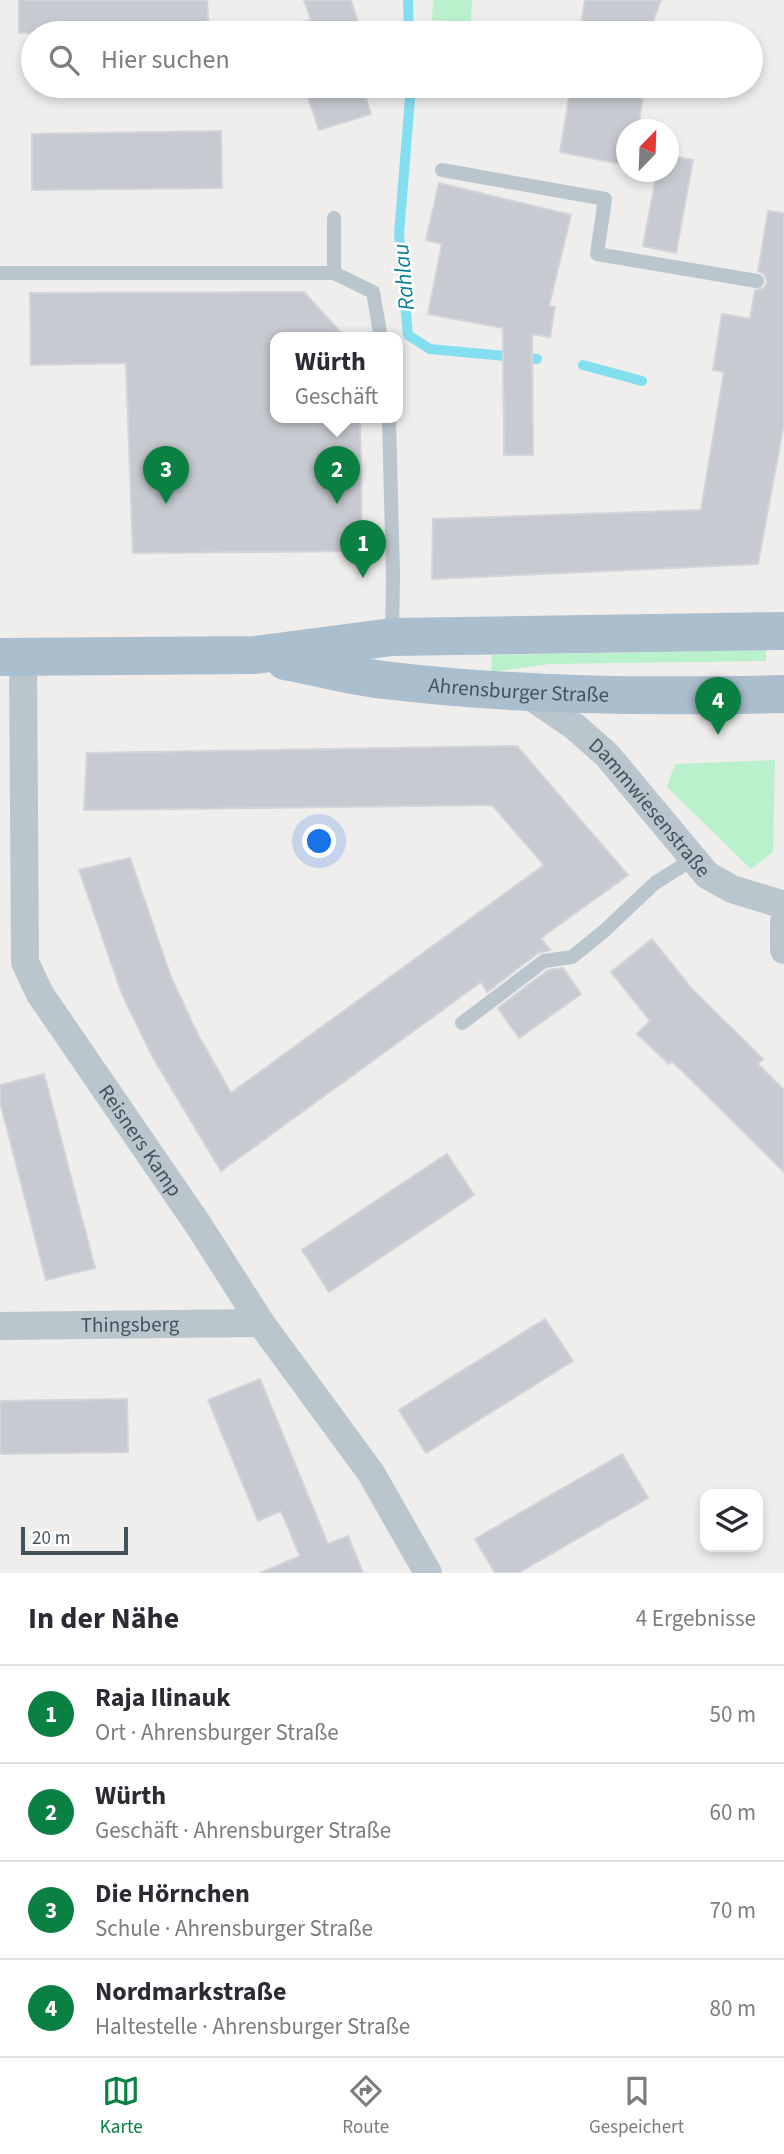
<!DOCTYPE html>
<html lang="de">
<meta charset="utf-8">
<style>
:root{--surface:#fff;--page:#f7f7f7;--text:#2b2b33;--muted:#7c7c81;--line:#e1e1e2;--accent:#0b8043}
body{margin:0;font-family:"Source Sans 3",sans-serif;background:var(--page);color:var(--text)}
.controls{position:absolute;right:21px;bottom:21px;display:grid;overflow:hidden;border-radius:14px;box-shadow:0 4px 10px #0003}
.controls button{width:63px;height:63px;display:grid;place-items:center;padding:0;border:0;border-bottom:2px solid var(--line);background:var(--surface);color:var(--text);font:35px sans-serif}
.compass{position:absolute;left:616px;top:119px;width:63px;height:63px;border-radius:50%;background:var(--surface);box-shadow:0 4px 10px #0003;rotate:23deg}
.scale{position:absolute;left:21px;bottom:18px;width:107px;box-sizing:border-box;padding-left:7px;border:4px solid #44525c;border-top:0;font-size:19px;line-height:24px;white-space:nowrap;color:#44525c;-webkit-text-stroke:5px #fff;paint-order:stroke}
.you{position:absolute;left:320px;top:842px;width:24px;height:24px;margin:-18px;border:5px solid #fff;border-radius:50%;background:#1a73e8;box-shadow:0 0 0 10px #1a73e833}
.badge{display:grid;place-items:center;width:46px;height:46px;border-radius:50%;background:var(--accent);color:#fff;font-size:23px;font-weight:700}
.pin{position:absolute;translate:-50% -58px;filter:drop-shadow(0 2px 4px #0008)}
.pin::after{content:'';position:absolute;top:37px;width:24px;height:21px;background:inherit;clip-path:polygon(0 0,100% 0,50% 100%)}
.popup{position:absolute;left:270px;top:332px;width:133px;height:91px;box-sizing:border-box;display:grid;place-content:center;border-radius:14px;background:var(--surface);filter:drop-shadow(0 2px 5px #0005);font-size:23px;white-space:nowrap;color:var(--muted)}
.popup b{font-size:26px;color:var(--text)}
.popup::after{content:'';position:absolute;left:50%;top:100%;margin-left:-14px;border:14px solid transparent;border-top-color:var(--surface)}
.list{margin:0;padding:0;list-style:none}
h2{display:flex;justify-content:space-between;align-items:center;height:91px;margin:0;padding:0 28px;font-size:30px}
h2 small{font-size:23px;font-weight:400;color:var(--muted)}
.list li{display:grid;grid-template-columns:46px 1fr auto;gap:21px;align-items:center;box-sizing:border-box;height:98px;padding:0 28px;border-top:2px solid var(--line)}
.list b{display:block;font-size:26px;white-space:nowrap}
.list p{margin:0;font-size:23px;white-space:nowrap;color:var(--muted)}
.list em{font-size:23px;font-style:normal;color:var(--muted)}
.icon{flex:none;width:38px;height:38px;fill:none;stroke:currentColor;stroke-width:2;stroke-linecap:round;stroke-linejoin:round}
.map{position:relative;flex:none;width:784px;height:1573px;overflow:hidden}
.search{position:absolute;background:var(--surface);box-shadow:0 4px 10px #0003;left:21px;right:21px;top:21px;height:77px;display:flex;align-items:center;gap:18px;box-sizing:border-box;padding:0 24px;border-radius:38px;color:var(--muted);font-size:26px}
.sheet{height:483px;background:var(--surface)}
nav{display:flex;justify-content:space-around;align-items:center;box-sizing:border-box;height:98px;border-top:2px solid var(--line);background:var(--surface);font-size:19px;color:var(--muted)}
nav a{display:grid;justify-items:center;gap:4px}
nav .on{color:var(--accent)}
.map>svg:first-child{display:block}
.green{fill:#b8f1cb}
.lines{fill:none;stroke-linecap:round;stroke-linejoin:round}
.stream{stroke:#83dff0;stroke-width:10}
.building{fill:#c7cad0;stroke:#d1d4d9;stroke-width:2}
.service{stroke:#bac6cd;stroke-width:14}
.minor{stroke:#bac6cd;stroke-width:28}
.primary{stroke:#abbece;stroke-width:38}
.labels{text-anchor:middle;stroke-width:5;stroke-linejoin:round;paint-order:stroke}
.street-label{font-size:21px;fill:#44525c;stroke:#fff}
.water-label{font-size:23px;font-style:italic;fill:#078096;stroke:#fff}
</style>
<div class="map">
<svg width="784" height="1573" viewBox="0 0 784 1573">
<rect width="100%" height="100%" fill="#f0eded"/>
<!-- green -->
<path class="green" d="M 433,0 L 472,0 L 471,22 L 432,20 Z
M 766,650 L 766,661 L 550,664 L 491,672 L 492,655 Z
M 775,760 L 773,852 L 751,869 L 667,787 L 675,764 Z"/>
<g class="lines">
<!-- stream -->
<path class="stream" d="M 408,0 L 409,33
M 411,86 L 399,234 L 408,335 L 430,349 L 537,359
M 583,365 L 642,381"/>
</g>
<!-- building -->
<path class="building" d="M 19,0 L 207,0 L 209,33 L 19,33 Z
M 304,0 L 351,0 L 361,33 L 305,33 L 302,22 L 311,20 Z
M 585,0 L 661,0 L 653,22 L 651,33 L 580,33 Z
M 304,86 L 362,86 L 371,114 L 319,130 Z
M 571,86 L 644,86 L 638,130 L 626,130 L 626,165 L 560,152 Z
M 221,131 L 222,188 L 32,190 L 32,134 Z
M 668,155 L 693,160 L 676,253 L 643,246 L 657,172 L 668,172 Z
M 439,183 L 571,215 L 549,306 L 555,307 L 550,337 L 532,334 L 533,455 L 504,455 L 503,328 L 428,314 L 442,244 L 426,240 Z
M 768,211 L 784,213 L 784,423 L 758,564 L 432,579 L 433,519 L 701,510 L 724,372 L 713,370 L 722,314 L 750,319 L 755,290 L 764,288 L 767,282 L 764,274 L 758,271 Z
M 304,292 L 346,338 L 276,338 L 276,418 L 360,418 L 362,551 L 133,553 L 126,363 L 31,365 L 30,293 Z
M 517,746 L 628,875 L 541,938 L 550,950 L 538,953 L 487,992 L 481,982 L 221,1171 L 152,1056 L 122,994 L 79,870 L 130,858 L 171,977 L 197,1033 L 231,1093 L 544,865 L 492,805 L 84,810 L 87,753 Z
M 652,939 L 692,989 L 763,1059 L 758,1064 L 784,1090 L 784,1172 L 672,1061 L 669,1064 L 637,1034 L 650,1021 L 611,972 Z
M 563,968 L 581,994 L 519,1038 L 498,1008 L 548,970 Z
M 44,1074 L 95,1268 L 46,1280 L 0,1102 L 0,1085 Z
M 447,1154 L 474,1195 L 329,1292 L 302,1250 Z
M 545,1319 L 573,1361 L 426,1453 L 399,1410 Z
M 260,1379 L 328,1544 L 348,1536 L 363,1573 L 260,1573 L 300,1556 L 281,1511 L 258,1521 L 208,1400 Z
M 127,1399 L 128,1452 L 0,1454 L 0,1401 Z
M 622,1454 L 648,1498 L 518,1573 L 495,1573 L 475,1539 Z"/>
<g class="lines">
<!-- service -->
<path class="service" d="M 442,170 L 605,199 L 597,254 L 757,281
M 334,218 L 334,273 L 373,292 L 381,338
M 0,273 L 334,273
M 389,418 L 393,576 L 392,637
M 462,1023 L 544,961 L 572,957 L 603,932 L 655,883 L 693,859"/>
<!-- minor -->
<g class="minor">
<path id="s1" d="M 23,657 L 25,962 L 40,994 L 199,1226 L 261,1323 L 371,1473 L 428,1573"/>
<path id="s2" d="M 524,692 L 574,726 L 607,755 L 707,875 L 732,889 L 784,905"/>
<path d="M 784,922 L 784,950"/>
<path id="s3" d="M 0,1326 L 261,1323"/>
</g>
<!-- primary -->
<g class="primary">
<path d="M 0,657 L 255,655 L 392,637 L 784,631"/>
<path id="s4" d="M 285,661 C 318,667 351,676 384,680 C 516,696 651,697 784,694"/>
</g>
</g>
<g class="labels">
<!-- street labels -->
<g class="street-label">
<text dy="7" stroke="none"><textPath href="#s4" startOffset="236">Ahrensburger Straße</textPath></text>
<text dy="7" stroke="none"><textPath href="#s2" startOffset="172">Dammwiesenstraße</textPath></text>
<text dy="7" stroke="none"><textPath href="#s1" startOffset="518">Reisners Kamp</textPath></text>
<text dy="7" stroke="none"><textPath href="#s3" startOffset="130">Thingsberg</textPath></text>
</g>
<!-- water labels -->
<g class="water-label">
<text transform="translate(403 277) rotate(-95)" y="8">Rahlau</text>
</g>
</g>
</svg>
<div class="controls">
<button><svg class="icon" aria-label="layers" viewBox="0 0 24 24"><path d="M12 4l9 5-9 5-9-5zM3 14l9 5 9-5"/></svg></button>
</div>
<svg class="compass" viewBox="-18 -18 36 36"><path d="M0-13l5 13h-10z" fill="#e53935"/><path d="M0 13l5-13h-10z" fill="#7c7c81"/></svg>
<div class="scale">20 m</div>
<div class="you"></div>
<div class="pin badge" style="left:363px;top:578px">1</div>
<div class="pin badge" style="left:337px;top:504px">2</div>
<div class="popup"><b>Würth</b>Geschäft</div>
<div class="pin badge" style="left:166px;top:504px">3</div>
<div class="pin badge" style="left:718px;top:735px">4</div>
<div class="search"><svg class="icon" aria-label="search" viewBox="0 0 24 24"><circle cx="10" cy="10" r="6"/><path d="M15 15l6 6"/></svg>Hier suchen</div>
</div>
<section class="sheet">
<h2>In der Nähe<small>4 Ergebnisse</small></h2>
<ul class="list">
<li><span class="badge">1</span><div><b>Raja Ilinauk</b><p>Ort · Ahrensburger Straße</p></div><em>50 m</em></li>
<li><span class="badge">2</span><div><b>Würth</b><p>Geschäft · Ahrensburger Straße</p></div><em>60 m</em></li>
<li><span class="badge">3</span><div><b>Die Hörnchen</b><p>Schule · Ahrensburger Straße</p></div><em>70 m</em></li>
<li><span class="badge">4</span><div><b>Nordmarkstraße</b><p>Haltestelle · Ahrensburger Straße</p></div><em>80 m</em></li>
</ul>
</section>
<nav>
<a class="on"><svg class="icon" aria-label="map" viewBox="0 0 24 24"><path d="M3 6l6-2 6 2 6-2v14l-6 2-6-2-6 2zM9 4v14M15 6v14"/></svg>Karte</a>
<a><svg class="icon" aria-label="directions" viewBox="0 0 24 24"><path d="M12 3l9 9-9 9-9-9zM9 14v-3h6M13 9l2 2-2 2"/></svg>Route</a>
<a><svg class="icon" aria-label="saved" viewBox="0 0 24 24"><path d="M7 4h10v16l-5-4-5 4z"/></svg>Gespeichert</a>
</nav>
